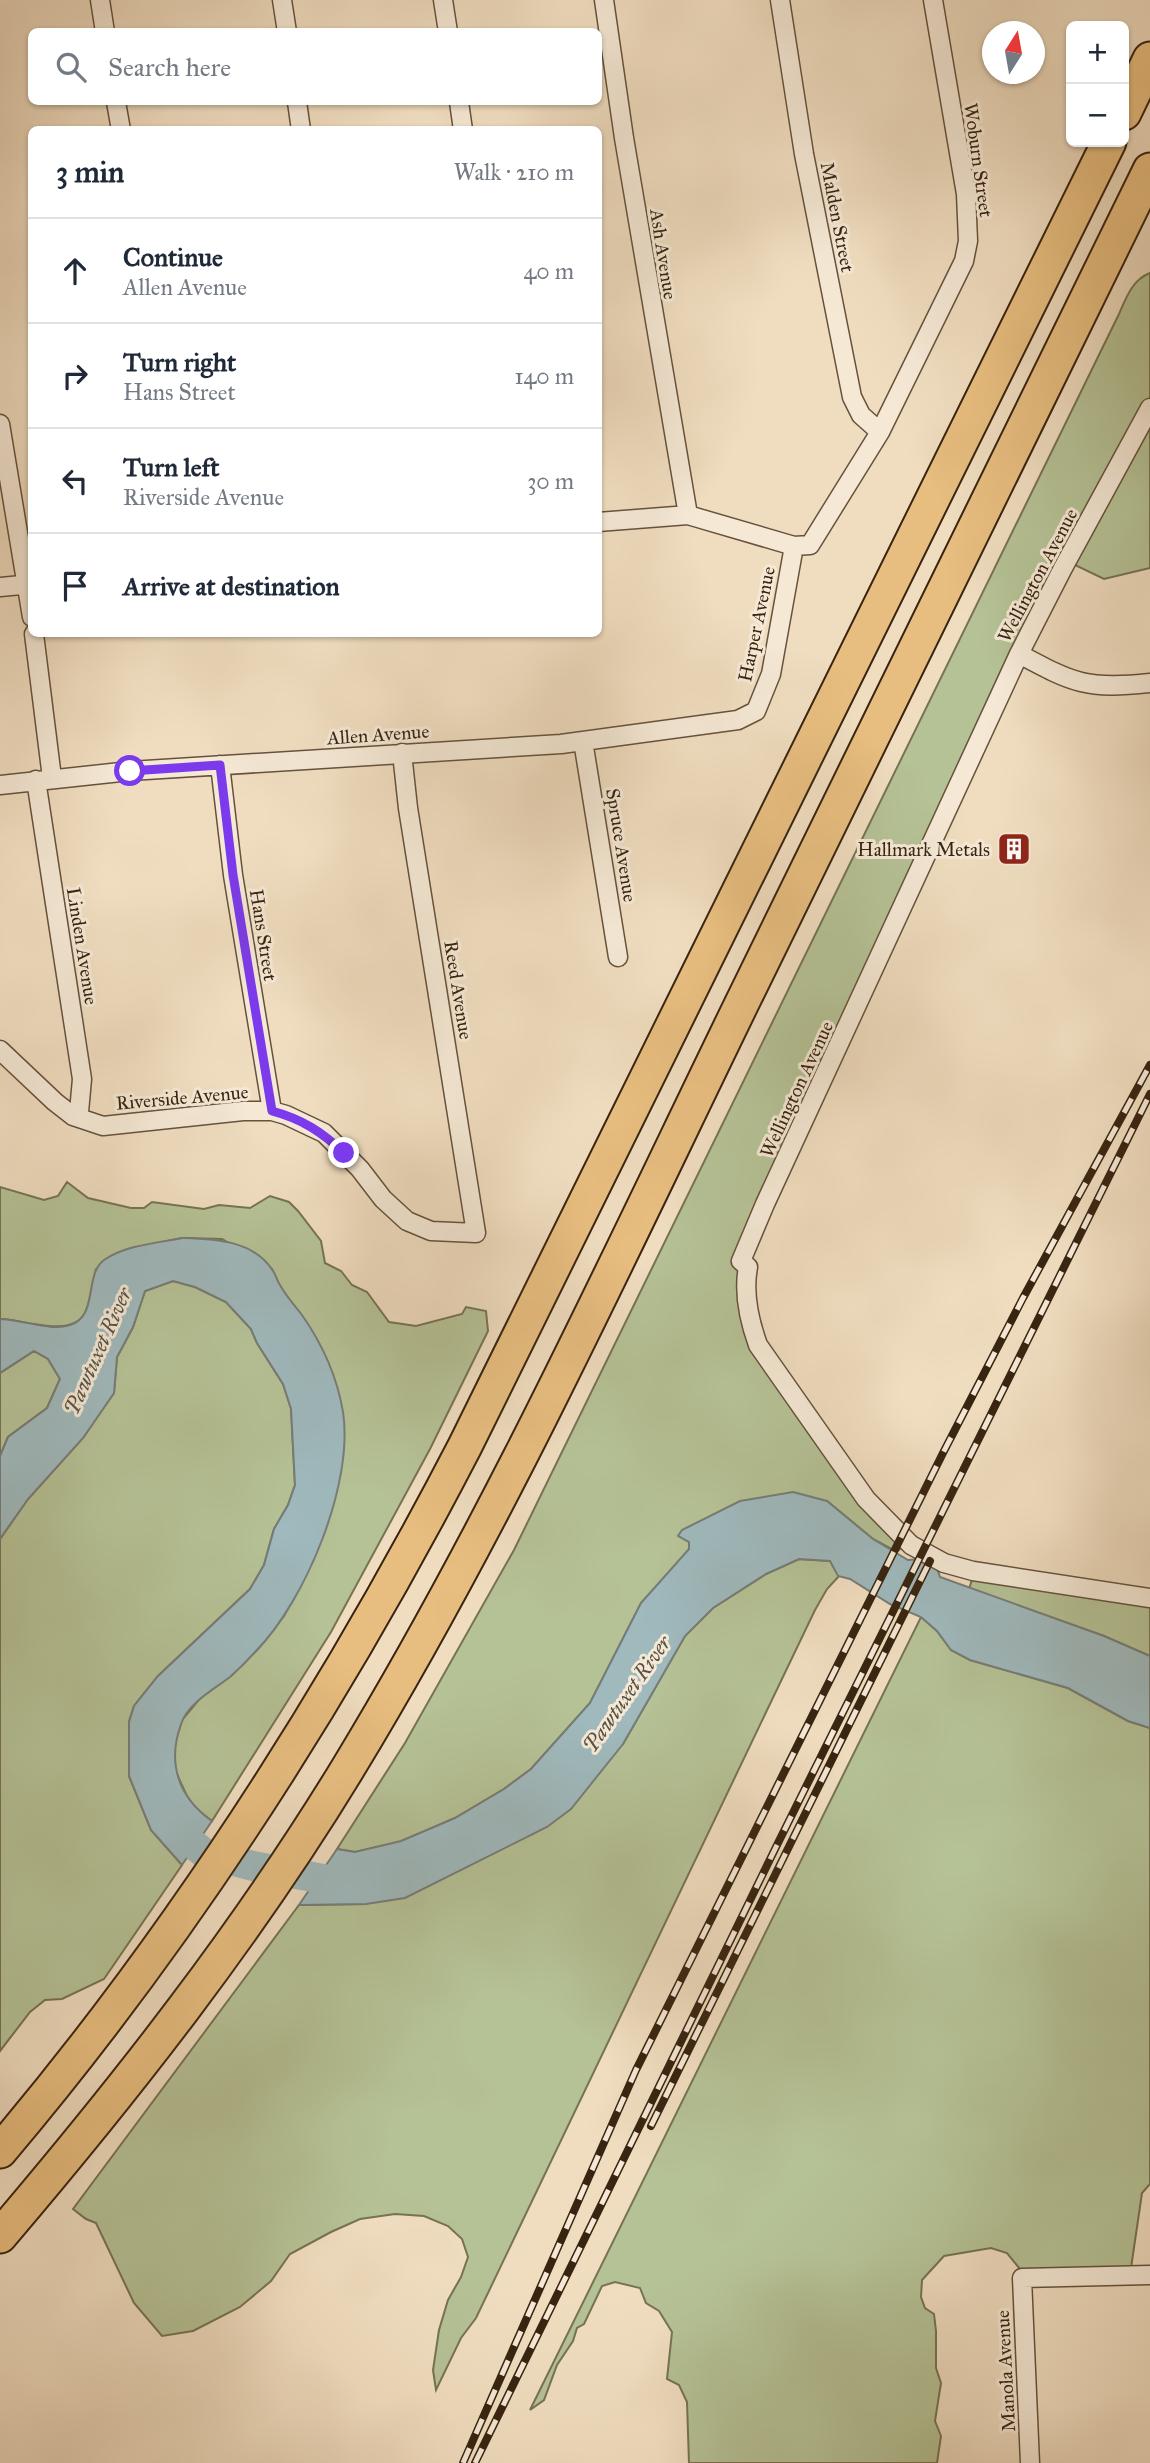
<!DOCTYPE html>
<meta charset="utf-8">
<style>
:root{--surface:#fff;--page:#f6f6f7;--text:#1f2937;--muted:#747a83;--line:#e0e1e3}
body{margin:0;font-family:"IM FELL Great Primer",serif;background:var(--page);color:var(--text)}
.controls{position:absolute;right:21px;top:21px;display:grid;overflow:hidden;border-radius:10px;box-shadow:0 2px 5px #0004}
.controls button{width:63px;height:63px;display:grid;place-items:center;padding:0;border:0;border-bottom:2px solid var(--line);background:var(--surface);color:var(--text);font:35px sans-serif}
.compass{position:absolute;left:982px;top:21px;width:63px;height:63px;border-radius:50%;background:var(--surface);box-shadow:0 2px 5px #0004;rotate:11deg}
.stop{position:absolute;width:21px;height:21px;margin:-16px;border:5px solid #7c3aed;border-radius:50%;background:#fff}
.stop.end{background:#7c3aed;border-color:#fff;box-shadow:0 2px 7px #0008}
.list{margin:0;padding:0;list-style:none}
h2{display:flex;justify-content:space-between;align-items:center;height:91px;margin:0;padding:0 28px;font-size:30px}
h2 small{font-size:23px;font-weight:400;color:var(--muted)}
.list li{display:grid;grid-template-columns:46px 1fr auto;gap:21px;align-items:center;box-sizing:border-box;height:105px;padding:0 28px;border-top:2px solid var(--line)}
.list b{display:block;font-size:26px;white-space:nowrap}
.list p{margin:0;font-size:23px;white-space:nowrap;color:var(--muted)}
.list em{font-size:23px;font-style:normal;color:var(--muted)}
.icon{flex:none;width:38px;height:38px;fill:none;stroke:currentColor;stroke-width:2;stroke-linecap:round;stroke-linejoin:round}
.map{position:relative;flex:none;width:1150px;height:2463px;overflow:hidden}
.search{position:absolute;background:var(--surface);box-shadow:0 2px 5px #0004;left:28px;top:28px;width:574px;height:77px;display:flex;align-items:center;gap:18px;box-sizing:border-box;padding:0 24px;border-radius:10px;color:var(--muted);font-size:26px}
.panel{position:absolute;background:var(--surface);box-shadow:0 2px 5px #0004;left:28px;top:126px;width:574px;height:511px;border-radius:10px}
.map>svg:first-child{display:block}
.green{fill:#b5c296;stroke:#767353;stroke-width:2}
.water{fill:#9fb9bd;stroke:#767d78;stroke-width:2}
.lines{fill:none;stroke-linecap:round;stroke-linejoin:round}
.river{stroke:#9fb9bd;stroke-width:30}
.street-casing{stroke:#66523c;stroke-width:21}
.highway-casing{stroke:#382410;stroke-width:37}
.street{stroke:#f5e9d6;stroke-width:18}
.highway{stroke:#e8be80;stroke-width:33}
.rail-casing{stroke:#382410;stroke-width:8}
.rail{stroke:#f5e9d6;stroke-width:5;stroke-dasharray:16;stroke-linecap:butt}
.route{stroke:#7c3aed;stroke-width:9}
.labels{text-anchor:middle;stroke-width:6;stroke-linejoin:round;paint-order:stroke}
.street-label{font-size:19px;fill:#382410;stroke:#f5e9d6}
.poi-label{font-size:19px;fill:#382410;stroke:#f5e9d6;text-anchor:end}
.water-label{font-size:21px;font-style:italic;fill:#575144;stroke:#f5e9d6}
</style>
<div class="map">
<svg width="1150" height="2463" viewBox="0 0 1150 2463">
<rect width="100%" height="100%" fill="#f0ddc0"/>
<filter id="stains"><feTurbulence type="fractalNoise" baseFrequency=".00286" numOctaves="4"/><feColorMatrix values="0 0 0 0 .2 0 0 0 0 .09 0 0 0 0 .02 0 0 0 .5 -.17"/></filter>
<radialGradient id="worn" r=".72"><stop offset=".6" stop-color="#630" stop-opacity="0"/><stop offset="1" stop-color="#630" stop-opacity=".3"/></radialGradient>
<!-- green -->
<path class="green" d="M 1150,273 L 1150,568 L 1104,579 L 1067,561 L 1043,605 L 748,1264 L 762,1347 L 906,1543 L 897,1552 L 873,1539 L 827,1501 L 689,1542 L 690,1549 L 641,1603 L 590,1703 L 531,1769 L 504,1789 L 455,1818 L 401,1842 L 355,1852 L 337,1849 L 405,1743 L 514,1550 L 1119,314 C 1126,298 1132,280 1150,273 Z
M 67,1182 L 88,1198 L 131,1208 L 144,1208 L 152,1202 L 204,1209 L 219,1205 L 250,1208 L 270,1196 L 289,1202 L 298,1211 L 321,1241 L 325,1263 L 341,1271 L 352,1285 L 367,1292 L 389,1322 L 416,1326 L 462,1314 L 466,1307 L 486,1311 L 488,1331 L 430,1449 L 331,1632 L 212,1821 L 196,1809 L 187,1796 L 174,1768 L 175,1744 L 182,1720 L 202,1696 L 232,1675 L 258,1649 L 284,1616 L 314,1559 L 280,1286 L 272,1269 L 222,1239 L 182,1238 L 128,1249 L 96,1269 C 93,1283 91,1300 85,1313 C 71,1339 22,1319 0,1319 L 0,1187 L 44,1200 L 58,1196 Z
M 173,1281 L 195,1287 L 226,1302 L 251,1329 L 257,1343 L 283,1384 L 291,1408 L 295,1485 L 288,1505 L 274,1529 L 264,1565 L 250,1589 L 158,1676 L 134,1706 L 129,1722 L 129,1776 L 151,1830 L 182,1865 L 104,1979 L 62,1999 L 45,2000 L 30,2012 L 0,2051 L 0,1539 L 28,1499 L 83,1438 L 114,1393 L 117,1357 L 133,1327 L 145,1291 Z
M 34,1351 L 48,1359 L 60,1379 L 47,1408 L 8,1437 L 0,1456 L 0,1373 Z
M 799,1559 L 830,1561 L 839,1576 L 827,1589 L 815,1610 L 476,2318 L 461,2338 L 436,2390 L 433,2370 L 439,2330 L 448,2300 L 461,2277 L 468,2257 L 462,2239 L 448,2226 L 424,2216 L 395,2214 L 360,2219 L 331,2232 L 290,2254 L 271,2281 L 240,2307 L 193,2331 L 162,2336 L 134,2303 L 96,2223 L 86,2219 L 73,2209 L 299,1905 L 366,1904 L 623,1744 L 685,1636 L 713,1608 L 766,1574 Z
M 974,1573 L 1150,1597 L 1150,1656 L 1104,1636 L 969,1589 Z
M 921,1617 L 937,1631 L 951,1650 L 970,1660 L 1068,1688 L 1128,1721 L 1150,1728 L 1150,2184 L 1142,2193 L 1131,2268 L 1028,2279 L 1007,2253 L 991,2248 L 944,2256 L 922,2280 L 921,2297 L 925,2308 L 934,2314 L 936,2331 L 936,2368 L 941,2383 L 935,2421 L 941,2436 L 937,2463 L 689,2463 L 687,2402 L 679,2385 L 667,2379 L 672,2332 L 659,2311 L 646,2303 L 640,2288 L 615,2282 L 602,2286 L 584,2324 L 577,2328 L 573,2341 L 557,2365 L 544,2400 L 530,2410 Z"/>
<!-- water -->
<path class="water" d="M 183,1238 C 214,1239 254,1240 273,1271 C 276,1275 277,1281 280,1285 C 286,1296 295,1306 302,1315 C 323,1345 337,1376 343,1412 C 354,1483 306,1600 256,1651 C 248,1660 239,1669 230,1677 C 213,1690 188,1703 181,1724 C 167,1763 178,1797 212,1821 L 182,1865 L 151,1830 L 129,1776 L 129,1722 L 134,1706 L 158,1676 L 250,1589 L 264,1565 L 274,1529 L 288,1505 L 295,1485 L 291,1409 L 283,1384 L 257,1343 L 251,1329 L 226,1302 L 195,1287 L 173,1281 L 145,1291 L 133,1327 L 117,1357 L 114,1393 L 83,1438 L 28,1499 L 0,1539 L 0,1456 L 8,1437 L 47,1408 L 60,1379 L 48,1359 L 34,1351 L 0,1373 L 0,1319 C 23,1319 53,1334 75,1323 C 97,1311 85,1274 104,1260 C 126,1245 157,1243 183,1238 Z
M 793,1492 L 827,1501 L 873,1539 L 908,1560 L 923,1559 L 936,1565 L 940,1577 L 1104,1636 L 1150,1656 L 1150,1728 L 1128,1721 L 1068,1688 L 970,1660 L 951,1650 L 937,1631 L 921,1617 L 890,1604 L 850,1579 L 838,1576 L 830,1561 L 799,1559 L 766,1574 L 713,1608 L 685,1636 L 623,1744 L 571,1809 L 547,1827 L 405,1898 L 366,1904 L 299,1905 L 337,1849 L 355,1852 L 401,1841 L 455,1818 L 504,1789 L 531,1769 L 590,1703 L 641,1603 L 689,1549 L 689,1542 L 678,1536 L 682,1530 L 740,1501 Z"/>
<g class="lines">
<!-- river -->
<path class="river" d="M 168,1815 L 174,1828 L 204,1853 L 253,1866 L 345,1883 L 357,1881"/>
<defs>
<path id="street" d="M 100,0 L 105,32
M 282,0 L 287,32
M 443,0 L 448,32
M 604,0 L 624,138 L 688,515
M 780,0 L 804,154 L 852,397 L 861,415 L 880,432
M 116,102 L 121,130
M 297,102 L 301,130
M 459,102 L 463,130
M 1150,408 L 1063,568 L 1019,654 L 765,1204 L 741,1261 L 748,1267 C 743,1293 749,1320 758,1345 L 866,1499 L 911,1545 L 944,1563 L 973,1571 L 1150,1598
M 0,424 L 32,617
M 598,522 L 688,515 L 794,546 L 810,545 L 880,432 L 964,261 L 968,241 L 966,194 L 933,0
M 0,587 L 32,584
M 34,634 L 52,778
M 1019,654 C 1073,683 1087,690 1150,683
M 583,741 L 618,957
M 220,765 L 233,875 L 272,1111
M 36,780 L 82,1079 L 79,1112 L 73,1116
M 0,785 L 130,771 L 561,744 L 738,720 L 756,711 L 771,674 L 794,546
M 0,1050 L 55,1102 L 73,1116 L 103,1126 L 243,1111 L 272,1111 L 286,1115 L 324,1133 L 360,1169 L 383,1199 L 407,1221 L 431,1231 L 476,1233 L 408,808 L 402,753
M 1030,2463 L 1022,2278 L 1150,2275"/>
<path id="highway" d="M 1124,113 L 1150,59
M 0,2151 C 183,1935 335,1697 465,1446 L 1109,142
M 0,2236 C 126,2088 247,1934 348,1768 C 497,1523 616,1262 741,1005 C 876,726 1013,448 1150,170"/>
</defs>
<!-- street casing -->
<use href="#street" class="street-casing"/>
<!-- highway casing -->
<use href="#highway" class="highway-casing"/>
<!-- street -->
<use href="#street" class="street"/>
<!-- highway -->
<use href="#highway" class="highway"/>
<defs>
<path id="rail" d="M 651,2126 L 930,1561
M 463,2463 L 636,2070 L 944,1451 L 1023,1298 L 1150,1065
M 475,2463 L 777,1845 L 1150,1094"/>
</defs>
<!-- rail casing -->
<use href="#rail" class="rail-casing"/>
<!-- rail -->
<use href="#rail" class="rail"/>
</g>
<g class="lines">
<!-- route -->
<path class="route" d="M 130,771 L 220,765 L 233,875 L 272,1111 C 302,1119 322,1132 344,1153"/>
</g>
<!-- icons -->
<defs>
<symbol id="building-square" viewBox="-11 -11 22 22"><rect x="-9" y="-9" width="18" height="18" rx="4" fill="#8f2418" stroke="#f5e9d6"/><path d="M-4-6H4V6H1V3H-1V6H-4ZM-2.5-4.3h1.7v1.8h-1.7ZM.8-4.3h1.7v1.8H.8ZM-2.5-1h1.7V.8h-1.7ZM.8-1h1.7V.8H.8Z" fill="#fff"/></symbol>
</defs>
<g fill-rule="evenodd">
<use href="#building-square" x="995" y="830" width="38" height="38"/>
</g>
<g class="labels">
<!-- street labels -->
<g class="street-label">
<text transform="translate(979 160) rotate(82)" y="7">Woburn Street</text>
<text transform="translate(838 217) rotate(79)" y="7">Malden Street</text>
<text transform="translate(664 254) rotate(81)" y="7">Ash Avenue</text>
<text transform="translate(1037 575) rotate(-62)" y="7">Wellington Avenue</text>
<text transform="translate(756 624) rotate(-78)" y="7">Harper Avenue</text>
<text transform="translate(378 734) rotate(-4)" y="7">Allen Avenue</text>
<text transform="translate(622 845) rotate(81)" y="7">Spruce Avenue</text>
<text transform="translate(264 935) rotate(81)" y="7">Hans Street</text>
<text transform="translate(83 946) rotate(81)" y="7">Linden Avenue</text>
<text transform="translate(459 990) rotate(81)" y="7">Reed Avenue</text>
<text transform="translate(796 1089) rotate(-65)" y="7">Wellington Avenue</text>
<text transform="translate(182 1097) rotate(-5)" y="7">Riverside Avenue</text>
<text transform="translate(1005 2371) rotate(-93)" y="7">Manola Avenue</text>
</g>
<!-- poi labels -->
<g class="poi-label">
<text x="990" y="856">Hallmark Metals</text>
</g>
<!-- water labels -->
<g class="water-label">
<text transform="translate(98 1351) rotate(-66)" y="7">Pawtuxet River</text>
<text transform="translate(627 1694) rotate(-55)" y="7">Pawtuxet River</text>
</g>
</g>
<rect width="100%" height="100%" filter="url(#stains)"/>
<rect width="100%" height="100%" fill="url(#worn)"/>
</svg>
<div class="controls">
<button>+</button>
<button>−</button>
</div>
<svg class="compass" viewBox="-18 -18 36 36"><path d="M0-13l5 13h-10z" fill="#e53935"/><path d="M0 13l5-13h-10z" fill="#747a83"/></svg>
<div class="stop" style="left:130px;top:771px"></div>
<div class="stop end" style="left:344px;top:1153px"></div>
<div class="search"><svg class="icon" aria-label="search" viewBox="0 0 24 24"><circle cx="10" cy="10" r="6"/><path d="M15 15l6 6"/></svg>Search here</div>
<section class="panel">
<h2>3 min<small>Walk · 210 m</small></h2>
<ul class="list">
<li><svg class="icon" aria-label="ahead" viewBox="0 0 24 24"><path d="M12 20V5M6 11l6-6 6 6"/></svg><div><b>Continue</b><p>Allen Avenue</p></div><em>40 m</em></li>
<li><svg class="icon" aria-label="right" viewBox="0 0 24 24"><path d="M7 20v-9h11M14 6l5 5-5 5"/></svg><div><b>Turn right</b><p>Hans Street</p></div><em>140 m</em></li>
<li><svg class="icon" aria-label="left" viewBox="0 0 24 24"><path d="M17 20v-9H6M10 6l-5 5 5 5"/></svg><div><b>Turn left</b><p>Riverside Avenue</p></div><em>30 m</em></li>
<li><svg class="icon" aria-label="arrive" viewBox="0 0 24 24"><path d="M6 21V4h12l-3 4 3 4H6"/></svg><div><b>Arrive at destination</b></div></li>
</ul>
</section>
</div>
